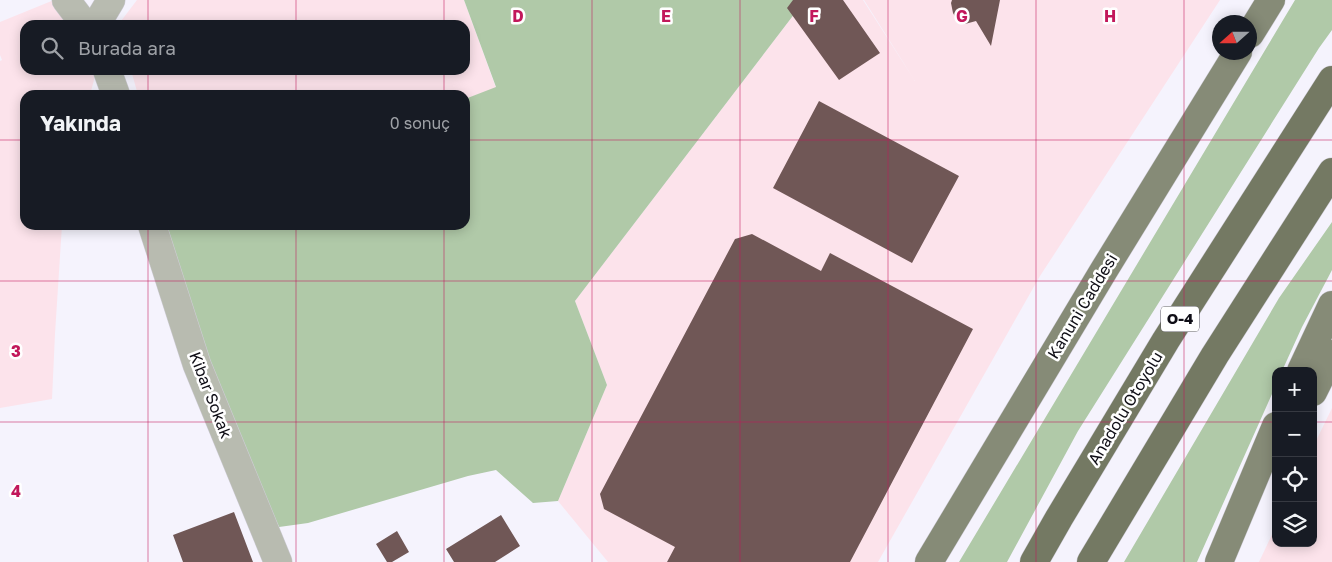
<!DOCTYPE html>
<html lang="tr">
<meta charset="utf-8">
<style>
:root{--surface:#171b24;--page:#242831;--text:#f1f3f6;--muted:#9ea1a6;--line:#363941}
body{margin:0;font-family:"Golos Text",sans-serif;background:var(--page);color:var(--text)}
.controls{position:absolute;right:15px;bottom:15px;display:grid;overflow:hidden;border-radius:10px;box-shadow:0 2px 12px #0003}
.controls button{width:45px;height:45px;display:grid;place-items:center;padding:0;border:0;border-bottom:1px solid var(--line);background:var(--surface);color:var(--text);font:25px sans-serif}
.compass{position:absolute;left:1212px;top:15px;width:45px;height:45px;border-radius:50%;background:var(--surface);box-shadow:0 2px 12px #0003;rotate:249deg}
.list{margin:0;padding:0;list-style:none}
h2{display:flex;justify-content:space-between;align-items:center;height:65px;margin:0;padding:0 20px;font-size:21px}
h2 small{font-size:16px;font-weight:400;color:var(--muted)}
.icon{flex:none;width:28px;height:28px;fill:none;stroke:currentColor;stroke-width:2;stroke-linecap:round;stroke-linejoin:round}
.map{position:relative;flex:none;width:1332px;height:562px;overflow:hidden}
.search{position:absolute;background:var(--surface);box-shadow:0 2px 12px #0003;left:20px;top:20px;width:450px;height:55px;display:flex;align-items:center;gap:12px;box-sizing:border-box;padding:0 18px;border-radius:15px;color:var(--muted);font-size:19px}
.panel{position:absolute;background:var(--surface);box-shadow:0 2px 12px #0003;left:20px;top:90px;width:450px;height:140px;border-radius:15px}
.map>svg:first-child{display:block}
.industrial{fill:#fce3eb}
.green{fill:#b0c9a8}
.building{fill:#705756}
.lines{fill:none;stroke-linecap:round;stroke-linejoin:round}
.minor-casing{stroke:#d0ced8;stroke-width:29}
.major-casing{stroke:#d0ced8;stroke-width:29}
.highway-casing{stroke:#d0ced8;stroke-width:29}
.minor{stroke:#b8bbb0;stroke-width:28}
.major{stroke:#868b77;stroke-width:28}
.highway{stroke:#747963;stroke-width:28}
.grid{fill:none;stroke:#c2185b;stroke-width:1;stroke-opacity:0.55}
.labels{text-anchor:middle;stroke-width:5;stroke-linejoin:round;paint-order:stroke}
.shield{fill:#fff;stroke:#57565c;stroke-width:1}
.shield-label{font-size:15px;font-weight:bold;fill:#0f0e16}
.street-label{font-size:16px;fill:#0f0e16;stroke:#fff}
.grid-label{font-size:16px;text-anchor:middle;font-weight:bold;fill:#c2185b;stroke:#fff;stroke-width:5;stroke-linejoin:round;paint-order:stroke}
</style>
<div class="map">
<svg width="1332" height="562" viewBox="0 0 1332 562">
<rect width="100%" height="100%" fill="#f5f3fd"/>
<!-- industrial -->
<path class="industrial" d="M 54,0 L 74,25 L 25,25 L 25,70 L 92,70 L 95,76 L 90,95 L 25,95 L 25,225 L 62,225 L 55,334 L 52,399 L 0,408 L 0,61 L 2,60 L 0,55 L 0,22 Z
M 137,0 L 464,0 L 496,88 L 465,99 L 465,95 L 138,95 L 131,70 L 465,70 L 465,25 L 118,25 Z
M 805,0 L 863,0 L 915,81 L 864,0 L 1220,0 L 1040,276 L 878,562 L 608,562 L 558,501 L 607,385 L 575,301 Z
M 1332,408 L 1332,562 L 1259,562 L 1276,526 L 1276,543 L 1313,543 L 1313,447 Z"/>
<!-- green -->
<path class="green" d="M 464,0 L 805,0 L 575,301 L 607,385 L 558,501 L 533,503 L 496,470 L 468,476 L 308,523 L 279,527 L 250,464 L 195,321 L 167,225 L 465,225 L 465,99 L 496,87 Z
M 1295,0 L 1332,0 L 1332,30 L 1319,48 L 1078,431 L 1007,562 L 959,562 Z
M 1332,222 L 1332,270 L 1302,327 L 1282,371 L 1276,371 L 1276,385 L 1197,562 L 1124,562 L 1279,298 Z"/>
<!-- building -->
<path class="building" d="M 793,0 L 843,0 L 880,53 L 839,80 L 787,8 Z
M 952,0 L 1000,0 L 991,46 L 976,21 L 965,24 L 957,20 L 953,13 L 951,3 Z
M 819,101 L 959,176 L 912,263 L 773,188 Z
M 752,234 L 821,271 L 830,253 L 973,329 L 850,562 L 667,562 L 675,547 L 604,509 L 600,494 L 735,239 Z
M 234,512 L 253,562 L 183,562 L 173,535 Z
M 501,515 L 520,546 L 495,562 L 454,562 L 446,549 Z
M 397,531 L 409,552 L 392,562 L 387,562 L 376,544 Z"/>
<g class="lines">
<defs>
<path id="minor" d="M 66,0 L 85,25
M 96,25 L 111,0
M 107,70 L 116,95
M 152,225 L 197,365 L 278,562"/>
<path id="major" d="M 1250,34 L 1271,0
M 1301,371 L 1332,305
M 1313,392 L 1332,354
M 929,562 L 1104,270 L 1238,52
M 1219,562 L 1276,426"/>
<path id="highway" d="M 1034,562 L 1059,518 L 1166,340 L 1332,80
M 1091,562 L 1215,355 L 1332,172"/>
</defs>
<!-- minor casing -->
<use href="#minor" class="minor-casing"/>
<!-- major casing -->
<use href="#major" class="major-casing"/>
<!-- highway casing -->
<use href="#highway" class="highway-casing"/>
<!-- minor -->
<use href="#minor" class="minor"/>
<!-- major -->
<use href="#major" class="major"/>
<!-- highway -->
<use href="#highway" class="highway"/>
</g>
<!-- grid -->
<path class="grid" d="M 148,0 L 148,25M 296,0 L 296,25M 444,0 L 444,25M 592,0 L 592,562M 740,0 L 740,562M 888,0 L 888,562M 1036,0 L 1036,562M 1184,0 L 1184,562M 148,70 L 148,95M 296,70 L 296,95M 444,70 L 444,95M 0,140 L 25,140M 465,140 L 1332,140M 148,225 L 148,562M 296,225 L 296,562M 444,225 L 444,562M 0,281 L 1332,281M 0,422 L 1276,422M 1313,422 L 1332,422"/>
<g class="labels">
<!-- shield labels -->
<rect class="shield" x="1161" y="306.5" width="38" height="25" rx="4"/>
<g class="shield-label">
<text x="1180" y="324">O-4</text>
</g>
<!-- street labels -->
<g class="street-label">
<text transform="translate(1082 306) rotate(-59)" y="6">Kanuni Caddesi</text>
<text transform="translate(211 395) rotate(69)" y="6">Kibar Sokak</text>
<text transform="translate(1125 408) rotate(-59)" y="6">Anadolu Otoyolu</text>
</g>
</g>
<g class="grid-label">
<text x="518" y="22">D</text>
<text x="666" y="22">E</text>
<text x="814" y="22">F</text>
<text x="962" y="22">G</text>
<text x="1110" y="22">H</text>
<text x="16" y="357">3</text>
<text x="16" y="497">4</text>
</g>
</svg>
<div class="controls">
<button>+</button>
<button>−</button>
<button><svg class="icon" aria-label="locate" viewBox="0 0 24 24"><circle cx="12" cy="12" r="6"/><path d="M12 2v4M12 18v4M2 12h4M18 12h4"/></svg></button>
<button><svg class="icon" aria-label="layers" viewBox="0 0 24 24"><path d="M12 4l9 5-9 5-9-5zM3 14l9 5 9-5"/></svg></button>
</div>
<svg class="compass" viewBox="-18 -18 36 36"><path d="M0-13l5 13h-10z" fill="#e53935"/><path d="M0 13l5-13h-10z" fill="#9ea1a6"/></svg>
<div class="search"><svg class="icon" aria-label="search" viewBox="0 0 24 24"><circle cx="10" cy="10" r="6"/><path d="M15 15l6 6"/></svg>Burada ara</div>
<section class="panel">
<h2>Yakında<small>0 sonuç</small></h2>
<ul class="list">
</ul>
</section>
</div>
